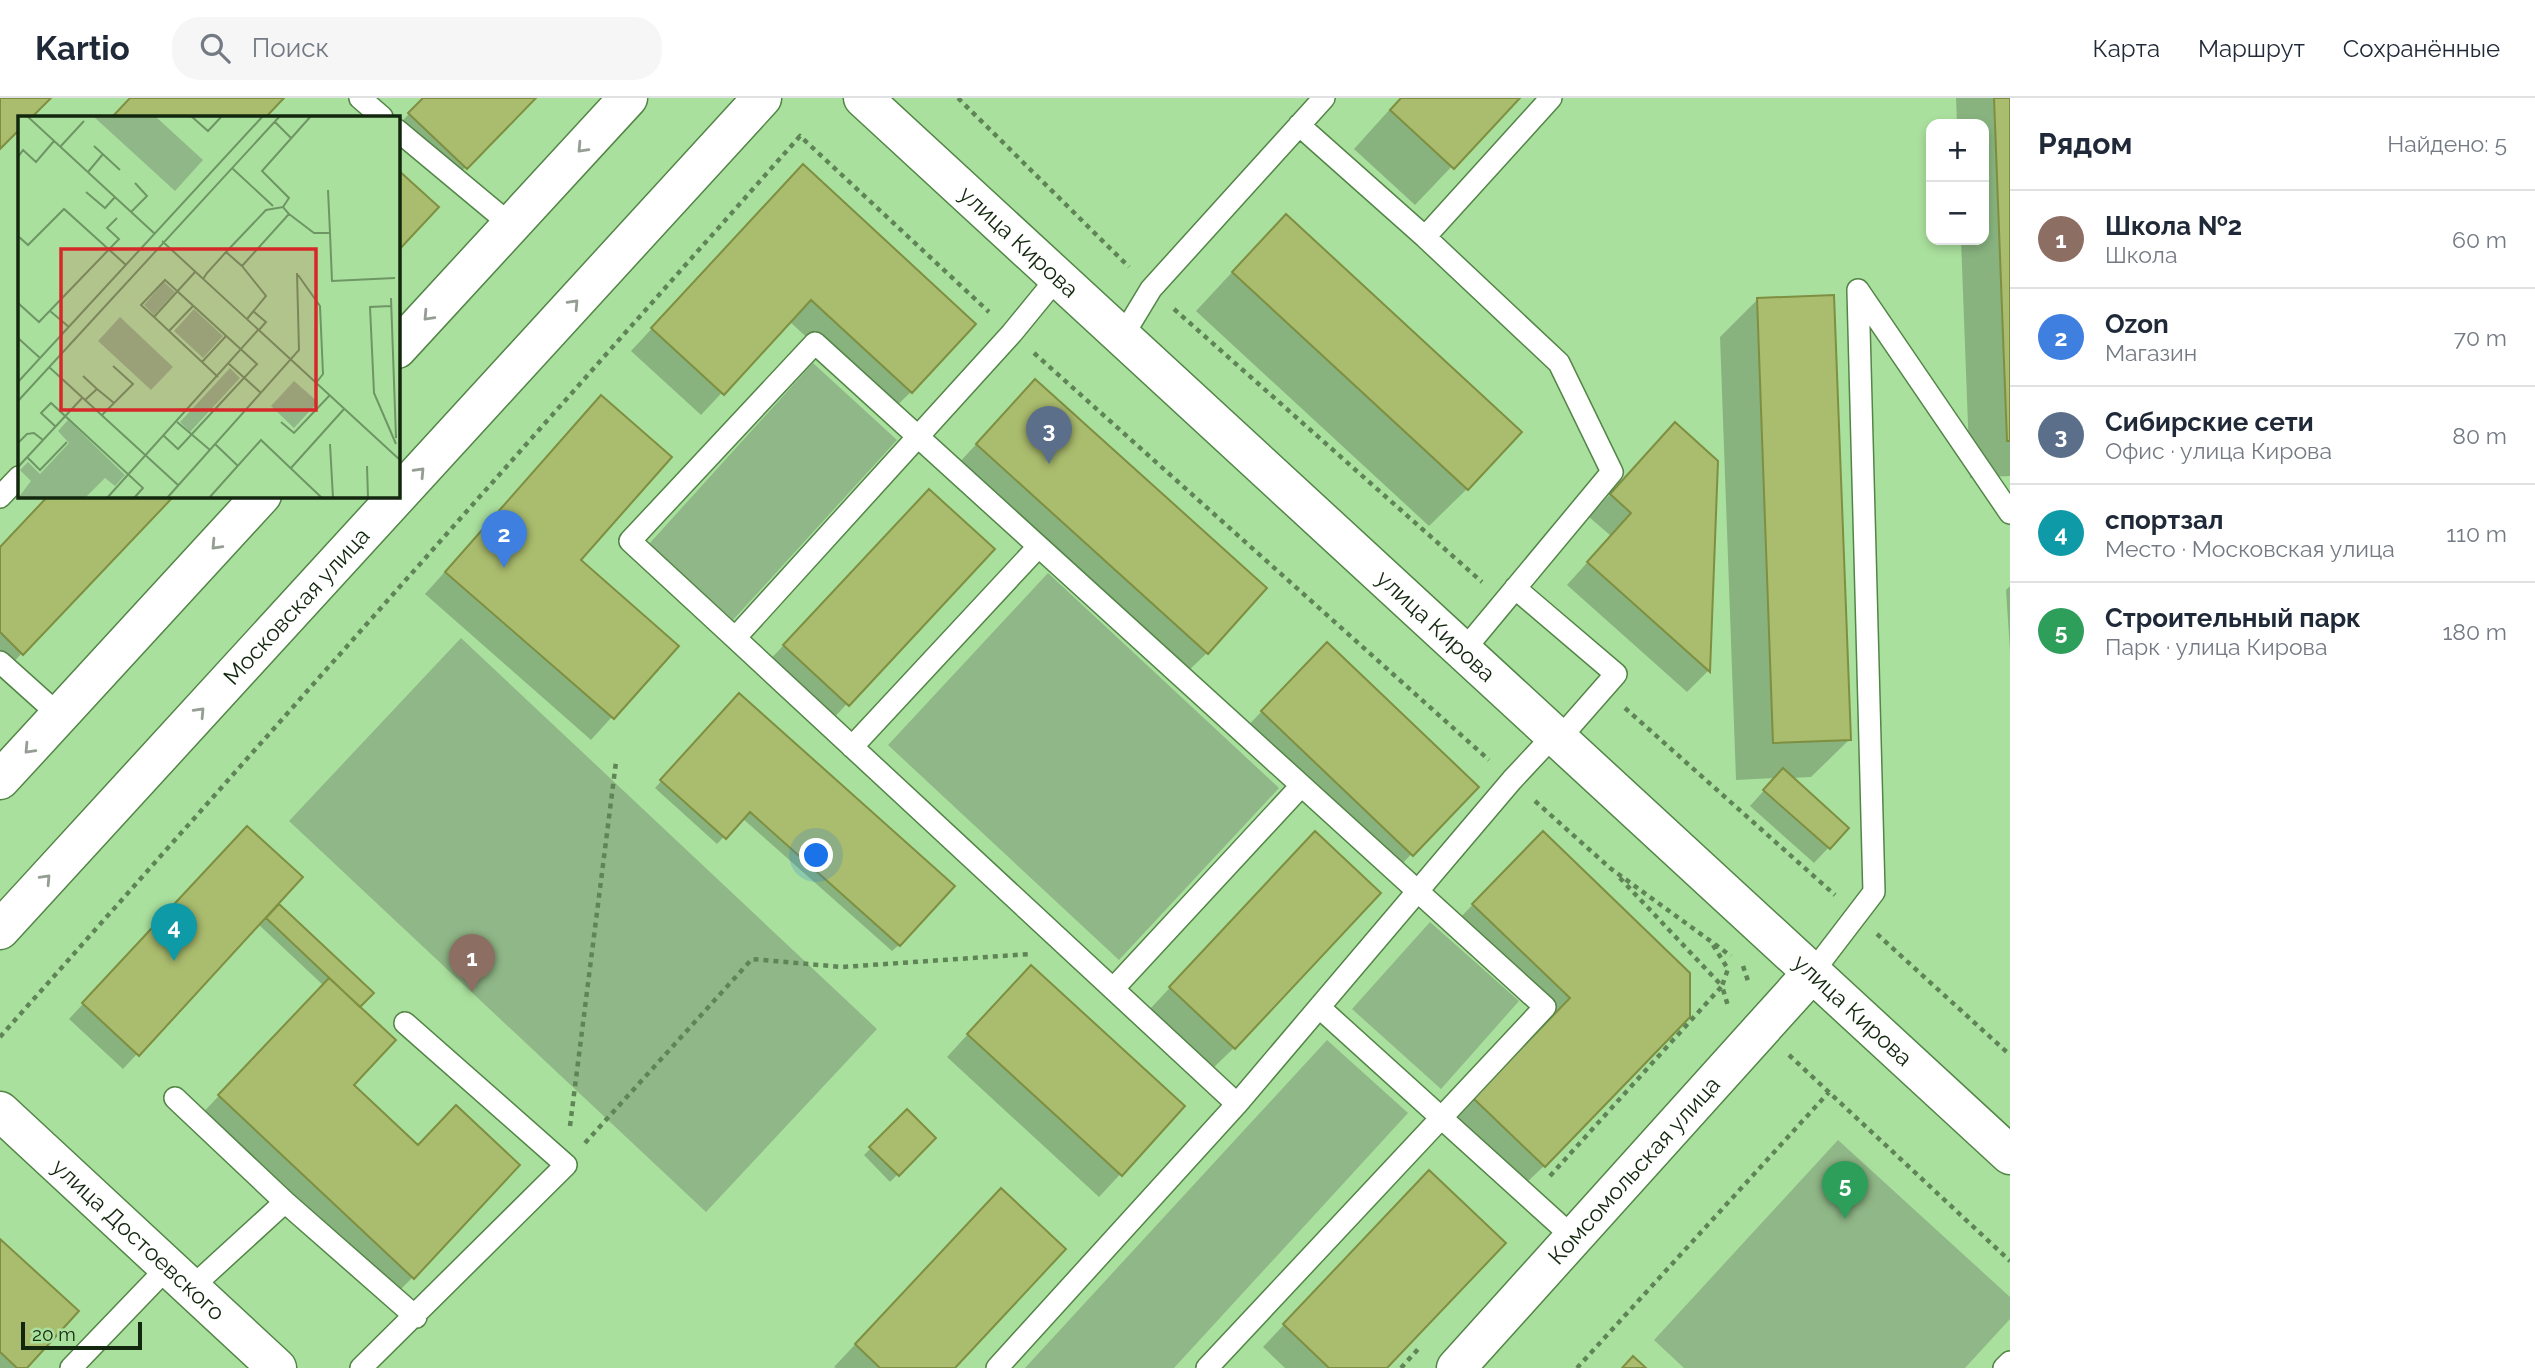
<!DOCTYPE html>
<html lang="ru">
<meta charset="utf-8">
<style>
:root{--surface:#fff;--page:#f6f6f7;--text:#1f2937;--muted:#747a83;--line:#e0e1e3;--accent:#2563eb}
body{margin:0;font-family:Raleway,sans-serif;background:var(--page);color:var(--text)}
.controls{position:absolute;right:21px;top:21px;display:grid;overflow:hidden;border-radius:14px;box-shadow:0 4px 10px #0003}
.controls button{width:63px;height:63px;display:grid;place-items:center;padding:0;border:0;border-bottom:2px solid var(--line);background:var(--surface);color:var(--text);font:35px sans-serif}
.scale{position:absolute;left:21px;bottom:18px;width:121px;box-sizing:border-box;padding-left:7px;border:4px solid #13270e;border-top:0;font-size:19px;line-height:24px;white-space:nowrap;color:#13270e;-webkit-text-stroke:5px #aae09e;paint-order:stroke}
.you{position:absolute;left:817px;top:758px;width:24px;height:24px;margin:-18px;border:5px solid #fff;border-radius:50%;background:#1a73e8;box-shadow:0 0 0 10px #1a73e833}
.badge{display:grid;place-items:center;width:46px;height:46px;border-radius:50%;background:var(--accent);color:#fff;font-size:23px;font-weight:700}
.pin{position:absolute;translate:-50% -58px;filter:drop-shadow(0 2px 4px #0008)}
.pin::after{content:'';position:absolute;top:37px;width:24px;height:21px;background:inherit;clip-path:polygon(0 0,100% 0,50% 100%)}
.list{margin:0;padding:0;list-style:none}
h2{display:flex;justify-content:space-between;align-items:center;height:91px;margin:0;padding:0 28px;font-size:30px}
h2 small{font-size:23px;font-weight:400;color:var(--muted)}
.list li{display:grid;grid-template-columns:46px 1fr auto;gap:21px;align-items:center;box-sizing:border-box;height:98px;padding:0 28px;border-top:2px solid var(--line)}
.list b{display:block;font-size:26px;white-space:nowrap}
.list p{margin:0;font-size:23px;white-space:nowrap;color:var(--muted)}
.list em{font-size:23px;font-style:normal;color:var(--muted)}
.icon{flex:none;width:38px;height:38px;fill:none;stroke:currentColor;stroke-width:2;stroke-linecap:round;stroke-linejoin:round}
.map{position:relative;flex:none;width:2010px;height:1270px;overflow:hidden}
header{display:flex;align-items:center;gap:42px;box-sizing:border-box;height:98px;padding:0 35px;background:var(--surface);border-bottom:2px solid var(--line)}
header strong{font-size:33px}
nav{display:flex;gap:38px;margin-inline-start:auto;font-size:24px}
.search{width:490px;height:63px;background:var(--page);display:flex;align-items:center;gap:18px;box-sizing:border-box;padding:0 24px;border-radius:28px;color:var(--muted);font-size:26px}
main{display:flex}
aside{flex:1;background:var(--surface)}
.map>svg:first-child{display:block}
.green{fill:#90b787}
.shadow{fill:#0003}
.building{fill:#aabc6d;stroke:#7e8f41;stroke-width:2}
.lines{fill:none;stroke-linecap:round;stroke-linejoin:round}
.service-casing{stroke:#538547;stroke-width:24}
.tertiary-casing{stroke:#538547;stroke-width:41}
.secondary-casing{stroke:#538547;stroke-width:41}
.path{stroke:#5f8557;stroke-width:4.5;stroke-dasharray:5 5;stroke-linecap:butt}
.service{stroke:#fff;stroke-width:21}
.tertiary{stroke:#fff;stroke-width:38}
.secondary{stroke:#fff;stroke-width:38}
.oneway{stroke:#959e93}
.labels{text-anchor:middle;stroke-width:5;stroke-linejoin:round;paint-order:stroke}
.street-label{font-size:23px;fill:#13270e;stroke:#aae09e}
.inset-road{fill:none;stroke:#6e9664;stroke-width:2}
.view{fill:#d62828;fill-opacity:0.15;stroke:#d62828;stroke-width:3.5}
.inset-edge{fill:none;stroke:#13270e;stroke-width:3.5}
</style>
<header>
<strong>Kartio</strong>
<div class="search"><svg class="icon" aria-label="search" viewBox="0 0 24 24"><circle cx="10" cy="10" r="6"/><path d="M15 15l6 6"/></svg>Поиск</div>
<nav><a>Карта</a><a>Маршрут</a><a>Сохранённые</a></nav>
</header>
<main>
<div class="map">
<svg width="2010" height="1270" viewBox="0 0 2010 1270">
<rect width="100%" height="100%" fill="#aae09e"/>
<!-- green -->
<path class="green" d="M 813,265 L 897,342 L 733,522 L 649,446 Z
M 1048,475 L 1279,690 L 1119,862 L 888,647 Z
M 461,540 L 877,931 L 706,1114 L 289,723 Z
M 1430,824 L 1519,903 L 1441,991 L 1352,911 Z
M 1327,942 L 1408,1015 L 1174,1270 L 1025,1270 Z
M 1838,1042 L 2010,1199 L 2010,1221 L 1965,1270 L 1684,1270 L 1654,1242 Z"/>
<!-- shadow -->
<path class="shadow" d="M 132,0 L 282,0 L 264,19 L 113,19 Z
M 425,0 L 533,0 L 451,84 L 397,28 Z
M 1400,0 L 1517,0 L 1415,107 L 1354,51 Z
M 1956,0 L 2010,0 L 2010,378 L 1970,380 L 1961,142 L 1984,142 L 1984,26 L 1957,26 Z
M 782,90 L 911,294 L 889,315 L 789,223 L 701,317 L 631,253 Z
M 1249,156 L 1467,391 L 1429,428 L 1196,213 Z
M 1758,201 L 1849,642 L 1811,679 L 1791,680 L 1847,730 L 1814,765 L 1750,708 L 1775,680 L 1736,682 L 1720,239 Z
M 1035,283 L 1207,555 L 1185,576 L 955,369 Z
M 601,299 L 579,462 L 676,548 L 591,642 L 425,496 Z
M 1675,326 L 1717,364 L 1708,573 L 1687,594 L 1567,487 L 1611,438 L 1589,419 Z
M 908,415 L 992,452 L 826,628 L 763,569 Z
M 0,451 L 22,555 L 8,570 L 0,563 Z
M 2010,488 L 2010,553 L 2006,492 Z
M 1305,568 L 1477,689 L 1390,778 L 1240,636 Z
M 732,604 L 899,847 L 892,853 L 742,720 L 717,746 L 655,690 Z
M 232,745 L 265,818 L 267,821 L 279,809 L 358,909 L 352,987 L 413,1179 L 385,1207 L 192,1026 L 324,888 L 258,826 L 123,971 L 69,921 Z
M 1294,757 L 1234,950 L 1212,971 L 1149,912 Z
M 1521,757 L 1689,875 L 1544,1068 L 1522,1089 L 1453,1023 L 1549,923 L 1452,828 Z
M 1009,891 L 1183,1009 L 1099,1099 L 947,959 Z
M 907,1014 L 934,1040 L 890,1084 L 864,1057 Z
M 1407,1096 L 1385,1270 L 1285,1270 L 1263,1249 Z
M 979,1114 L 952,1270 L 836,1270 L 834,1269 Z
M 0,1143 L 24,1270 L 0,1270 Z"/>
<!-- building -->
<path class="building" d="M 0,0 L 51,0 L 32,19 L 19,19 L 19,32 L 0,51 Z
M 130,0 L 284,0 L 266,19 L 112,19 Z
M 423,0 L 536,0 L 467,71 L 408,15 Z
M 1401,0 L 1520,0 L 1454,71 L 1390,12 Z
M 1994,0 L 2010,0 L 2010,343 L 2007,343 Z
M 803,66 L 976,226 L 912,295 L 811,202 L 724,297 L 651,230 Z
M 397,71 L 439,109 L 397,154 Z
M 1286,116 L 1522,334 L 1468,392 L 1232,174 Z
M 1834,197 L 1851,642 L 1773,645 L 1757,200 Z
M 1035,281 L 1267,490 L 1208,556 L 976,346 Z
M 601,297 L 672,359 L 581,462 L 679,548 L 614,621 L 445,474 Z
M 1675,324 L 1718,363 L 1710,574 L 1587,464 L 1631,415 L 1610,396 Z
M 929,391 L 995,451 L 849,608 L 783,547 Z
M 49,397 L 175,397 L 23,557 L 0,534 L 0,449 Z
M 1327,544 L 1479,689 L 1413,758 L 1261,613 Z
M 739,595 L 955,788 L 900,848 L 750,714 L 726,741 L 660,682 Z
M 1783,670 L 1849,730 L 1830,751 L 1763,692 Z
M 247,728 L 303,779 L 139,958 L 82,905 Z
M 1315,733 L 1381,795 L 1235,951 L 1169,889 Z
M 1543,733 L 1690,875 L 1690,919 L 1545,1069 L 1473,1000 L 1570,900 L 1472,806 Z
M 279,806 L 374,895 L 360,909 L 266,820 Z
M 1031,867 L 1185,1008 L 1122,1078 L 967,936 Z
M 329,880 L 396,942 L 354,987 L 418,1047 L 456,1007 L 520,1067 L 414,1181 L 218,997 Z
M 907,1011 L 936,1040 L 899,1078 L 869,1049 Z
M 1429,1072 L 1506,1145 L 1387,1270 L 1329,1270 L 1283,1226 Z
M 1001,1090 L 1066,1151 L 955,1270 L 880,1270 L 855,1246 Z
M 0,1141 L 79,1213 L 27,1270 L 17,1270 L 0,1254 Z
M 1633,1258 L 1646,1270 L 1622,1270 Z"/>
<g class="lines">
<defs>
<path id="service" d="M 360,0 L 382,19
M 1299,27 L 1425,139 L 1551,0
M 397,32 L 511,127
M 1425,139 L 1559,265 L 1612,374 L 1464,552
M 1057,180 L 1012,235 L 735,540 L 1237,1006
M 1858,192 L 2010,415
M 1122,239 L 1151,191 L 1324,0
M 0,399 L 19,379
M 1515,490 L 1616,576 L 1559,641
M 735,540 L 630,443 L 815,245 L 1545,909 L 1207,1270
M 0,564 L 59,617
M 852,649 L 1038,449
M 1812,875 L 1874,794 L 1858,192
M 1113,891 L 1301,688
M 1320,910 L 1574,1140
M 175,1000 L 285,1104 L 191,1190
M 285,1104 L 416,1219
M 71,1270 L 168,1169
M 361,1270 L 566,1067 L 405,925
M 997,1270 L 1237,1006 L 1512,682 L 1554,637
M 2004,1270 L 2010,1264"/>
<g id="tertiary">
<path id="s1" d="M 0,1013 L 277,1270"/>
<path id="s2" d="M 1456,1270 L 1812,875"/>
</g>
<g id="secondary">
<path id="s3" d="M 863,0 L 2010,1057"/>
<path d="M 397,251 L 628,0"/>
<path d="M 0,682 L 262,397"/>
<path id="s4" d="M 0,832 L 762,0"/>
</g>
</defs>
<!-- service casing -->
<use href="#service" class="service-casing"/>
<!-- tertiary casing -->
<use href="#tertiary" class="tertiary-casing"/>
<!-- secondary casing -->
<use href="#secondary" class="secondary-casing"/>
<!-- path -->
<path class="path" d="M 958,0 L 1129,169
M 1174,211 L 1482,484
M 1034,255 L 1489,662
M 1625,610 L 1835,797
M 1535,703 L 1610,770 L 1731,858
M 1877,836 L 2010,957
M 1713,847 L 1728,871 L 1722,888 L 1728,908
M 1743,868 L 1749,886
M 0,939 L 800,38 L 989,214
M 1789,957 L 2010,1163
M 570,1028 L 616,664
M 585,1045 L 752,861 L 842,869 L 1030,856
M 1550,1078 L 1722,888 L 1618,778
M 1401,1270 L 1419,1250
M 1577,1270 L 1829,994"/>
<!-- service -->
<use href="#service" class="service"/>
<!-- tertiary -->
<use href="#tertiary" class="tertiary"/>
<!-- secondary -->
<use href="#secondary" class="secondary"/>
</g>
<!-- one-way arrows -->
<defs><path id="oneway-chevron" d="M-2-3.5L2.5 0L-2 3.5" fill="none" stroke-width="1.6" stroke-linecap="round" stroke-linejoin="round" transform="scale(1.75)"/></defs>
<g class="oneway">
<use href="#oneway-chevron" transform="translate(582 50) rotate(133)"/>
<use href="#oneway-chevron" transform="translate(574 206) rotate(-47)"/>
<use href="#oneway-chevron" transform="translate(428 218) rotate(133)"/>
<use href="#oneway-chevron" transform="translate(420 374) rotate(-47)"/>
<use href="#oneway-chevron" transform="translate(216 447) rotate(133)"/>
<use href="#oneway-chevron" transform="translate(200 614) rotate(-47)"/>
<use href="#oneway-chevron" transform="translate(29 651) rotate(133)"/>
<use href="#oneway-chevron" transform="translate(46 781) rotate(-47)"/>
</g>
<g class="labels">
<!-- street labels -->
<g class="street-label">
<text dy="8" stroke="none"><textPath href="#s3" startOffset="212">улица Кирова</textPath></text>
<text dy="8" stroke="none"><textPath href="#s4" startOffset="439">Московская улица</textPath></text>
<text dy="8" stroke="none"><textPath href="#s3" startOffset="779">улица Кирова</textPath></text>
<text dy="8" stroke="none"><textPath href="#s3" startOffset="1346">улица Кирова</textPath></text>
<text dy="8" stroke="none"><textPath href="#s2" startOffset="266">Комсомольская улица</textPath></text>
<text dy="8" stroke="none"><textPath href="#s1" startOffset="189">улица Достоевского</textPath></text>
</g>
</g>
<!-- overview -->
<g transform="translate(18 18)">
<rect width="382" height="382" fill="#aae09e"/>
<path d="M 75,0 L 137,0 L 185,44 L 157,75 ZM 146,166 L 157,176 L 136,199 L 126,189 ZM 176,193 L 205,220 L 185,242 L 156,215 ZM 102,201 L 155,251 L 133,274 L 80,225 ZM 212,252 L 222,262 L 172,316 L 162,306 ZM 276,265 L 300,286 L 276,312 L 253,290 ZM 50,304 L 107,359 L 97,370 L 87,362 L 68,381 L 0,382 L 13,365 L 2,354 L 10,346 L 22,358 L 51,327 L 40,315 Z" fill="#90b787"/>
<path class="inset-road" d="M 9,0 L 137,118M 173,0 L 190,15 L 204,0M 257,6 L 273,22M 76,30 L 102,54M 42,31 L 66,5M 0,41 L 5,34 L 18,46 L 36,25M 214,52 L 255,90M 70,56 L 85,38M 68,76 L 87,92 L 97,81M 265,91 L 271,82 L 244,55 L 293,0M 113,96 L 129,80 L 117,67M 271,98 L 296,117 L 312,117 L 310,74M 312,117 L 314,165 L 377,162M 0,120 L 10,129 L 46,93 L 108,149M 144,125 L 382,344M 224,150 L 248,180 L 229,203M 177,156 L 136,201 L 200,261M 280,159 L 302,190 L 305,258 L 298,267M 185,163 L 189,157 L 208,136 L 248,94 L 265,91 L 271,98 L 224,150 L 208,136M 373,182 L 378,322M 0,187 L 21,206 L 101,123 L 89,112 L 99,102M 373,190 L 352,191 L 356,277 L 378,328M 32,195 L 51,211M 235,195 L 248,206 L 241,214M 136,201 L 123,189 L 147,164 L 239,248 L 160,333 L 146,320M 151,215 L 175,190M 0,222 L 22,242M 184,246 L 208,220M 211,248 L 243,277M 31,251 L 160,369M 65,260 L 79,273 L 67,284M 0,266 L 245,0M 79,273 L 96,287M 0,285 L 262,0M 84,299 L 115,268 L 95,250M 159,306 L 192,334M 263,306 L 276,317 L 312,279M 37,310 L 23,297 L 33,287 L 125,372 L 116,382M 0,327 L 9,318 L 16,317 L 25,324M 197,328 L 220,350M 312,328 L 315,382M 9,341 L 22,354 L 49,326M 349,350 L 350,382M 0,351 L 65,281M 273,352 L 326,293M 89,382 L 240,214M 149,382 L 281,234 L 279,157M 191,382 L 243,324 L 304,382"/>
<path class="view" d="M 43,133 L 298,133 L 298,294 L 43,294 Z"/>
<rect width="382" height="382" class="inset-edge"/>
</g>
</svg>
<div class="controls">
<button>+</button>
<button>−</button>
</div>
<div class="scale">20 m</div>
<div class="you"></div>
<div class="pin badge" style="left:472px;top:894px;background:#8d6e63">1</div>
<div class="pin badge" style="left:504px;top:470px;background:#3f7fe0">2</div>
<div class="pin badge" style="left:1049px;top:366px;background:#5c6f8a">3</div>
<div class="pin badge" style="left:174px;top:863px;background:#0f9aa8">4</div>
<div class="pin badge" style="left:1845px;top:1121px;background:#2e9e5b">5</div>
</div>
<aside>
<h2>Рядом<small>Найдено: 5</small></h2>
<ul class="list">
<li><span class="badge" style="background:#8d6e63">1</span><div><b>Школа №2</b><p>Школа</p></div><em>60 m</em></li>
<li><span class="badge" style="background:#3f7fe0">2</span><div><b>Ozon</b><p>Магазин</p></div><em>70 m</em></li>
<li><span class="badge" style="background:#5c6f8a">3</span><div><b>Сибирские сети</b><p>Офис · улица Кирова</p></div><em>80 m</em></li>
<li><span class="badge" style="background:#0f9aa8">4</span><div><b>спортзал</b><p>Место · Московская улица</p></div><em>110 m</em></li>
<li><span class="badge" style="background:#2e9e5b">5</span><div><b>Строительный парк</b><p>Парк · улица Кирова</p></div><em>180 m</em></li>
</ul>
</aside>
</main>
